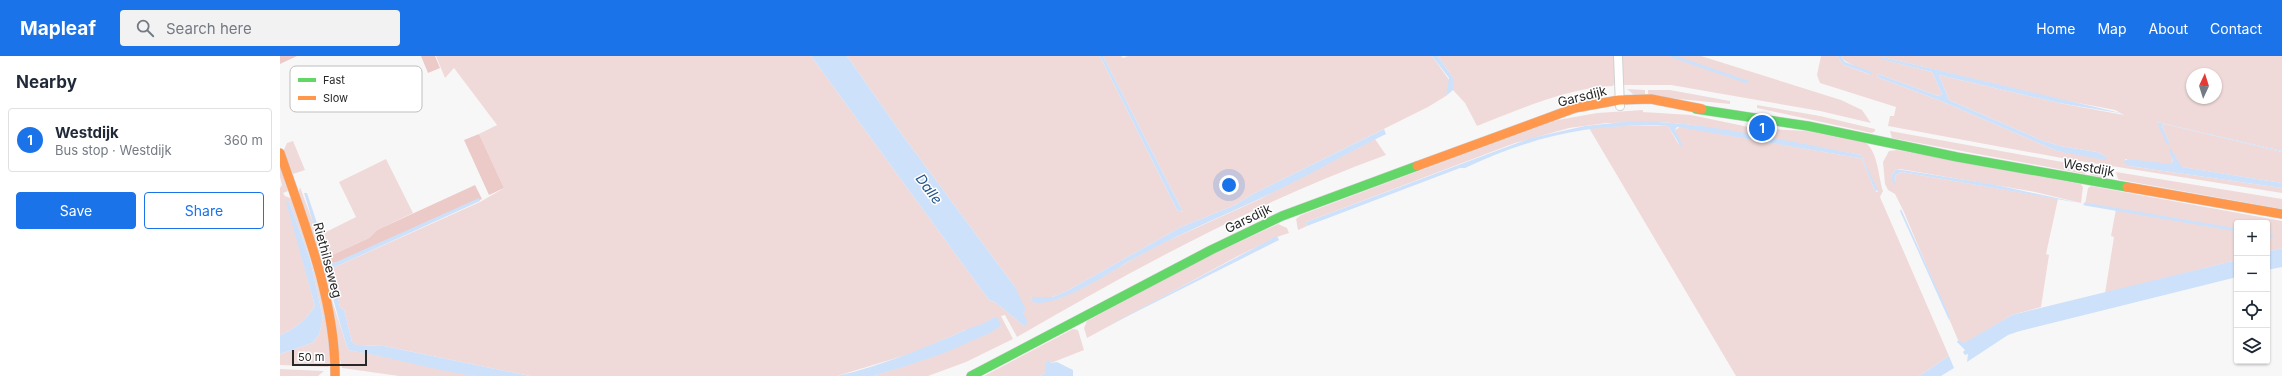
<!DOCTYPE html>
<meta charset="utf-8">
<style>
:root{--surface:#fff;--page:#f2f2f3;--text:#1f2937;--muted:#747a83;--line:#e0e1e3;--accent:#1a73e8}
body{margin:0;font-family:Inter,sans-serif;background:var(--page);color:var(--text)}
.controls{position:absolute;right:12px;bottom:12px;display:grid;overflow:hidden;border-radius:4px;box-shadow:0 1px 3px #0004}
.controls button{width:36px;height:36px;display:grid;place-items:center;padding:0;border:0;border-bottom:1px solid var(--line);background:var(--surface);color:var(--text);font:20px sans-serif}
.compass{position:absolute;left:1906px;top:12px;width:36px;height:36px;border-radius:50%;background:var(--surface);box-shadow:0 1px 3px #0004;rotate:4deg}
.scale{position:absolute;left:12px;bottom:10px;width:75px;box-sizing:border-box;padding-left:4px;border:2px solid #282829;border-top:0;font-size:11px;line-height:14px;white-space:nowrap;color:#282829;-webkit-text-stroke:3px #fff;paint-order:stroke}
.you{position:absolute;left:949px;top:129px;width:14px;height:14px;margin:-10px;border:3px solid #fff;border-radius:50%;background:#1a73e8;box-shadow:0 0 0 6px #1a73e833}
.badge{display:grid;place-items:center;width:26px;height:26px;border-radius:50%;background:var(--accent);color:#fff;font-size:13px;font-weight:700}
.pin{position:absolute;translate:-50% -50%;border:2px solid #fff;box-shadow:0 1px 4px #0006}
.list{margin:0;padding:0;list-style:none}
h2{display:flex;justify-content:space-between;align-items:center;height:52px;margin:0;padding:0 16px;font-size:17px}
h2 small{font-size:13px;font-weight:400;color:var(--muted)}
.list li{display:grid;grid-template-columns:26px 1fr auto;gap:12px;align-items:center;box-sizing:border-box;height:64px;margin:0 8px 8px;padding:0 8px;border:1px solid var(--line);border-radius:4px}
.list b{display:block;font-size:15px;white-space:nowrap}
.list p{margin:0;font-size:13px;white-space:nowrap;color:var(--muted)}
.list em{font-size:13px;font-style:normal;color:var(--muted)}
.actions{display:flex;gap:8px;padding:12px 16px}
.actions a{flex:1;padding:9px 0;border:1px solid var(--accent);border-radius:4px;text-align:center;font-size:14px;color:var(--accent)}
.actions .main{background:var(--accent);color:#fff}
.icon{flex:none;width:22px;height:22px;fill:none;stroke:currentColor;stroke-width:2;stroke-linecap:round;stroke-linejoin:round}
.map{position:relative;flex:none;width:2002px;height:320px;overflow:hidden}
header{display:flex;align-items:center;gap:24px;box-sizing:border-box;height:56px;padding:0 20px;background:var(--accent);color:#fff}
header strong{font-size:19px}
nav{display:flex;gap:22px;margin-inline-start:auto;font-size:14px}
.search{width:280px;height:36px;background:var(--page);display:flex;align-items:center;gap:10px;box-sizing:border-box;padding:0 14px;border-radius:4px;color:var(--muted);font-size:15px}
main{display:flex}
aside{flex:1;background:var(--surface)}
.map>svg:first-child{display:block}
.green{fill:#f0dad9;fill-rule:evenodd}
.forest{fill:#eccac8}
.water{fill:#cde1fa}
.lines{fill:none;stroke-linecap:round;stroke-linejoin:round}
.stream{stroke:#cde1fa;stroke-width:3}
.street-casing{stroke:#d1d0d1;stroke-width:10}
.fast-casing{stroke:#d1d0d1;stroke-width:10}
.slow-casing{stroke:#d1d0d1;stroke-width:10}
.street{stroke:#fefefe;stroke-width:8}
.fast{stroke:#63d668;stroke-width:9}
.slow{stroke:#ff974d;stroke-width:9}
.labels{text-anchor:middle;stroke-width:3;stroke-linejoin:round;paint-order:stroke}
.street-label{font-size:13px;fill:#282829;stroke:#fff}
.water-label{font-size:14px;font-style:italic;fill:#23548a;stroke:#fff}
.key{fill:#fff;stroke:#bebebf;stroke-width:1}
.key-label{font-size:11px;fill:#282829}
</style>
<header>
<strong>Mapleaf</strong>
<div class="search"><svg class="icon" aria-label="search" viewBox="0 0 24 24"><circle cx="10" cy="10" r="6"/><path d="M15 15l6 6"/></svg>Search here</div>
<nav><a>Home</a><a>Map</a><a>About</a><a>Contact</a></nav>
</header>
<main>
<aside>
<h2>Nearby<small></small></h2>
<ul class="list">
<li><span class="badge">1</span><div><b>Westdijk</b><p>Bus stop · Westdijk</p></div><em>360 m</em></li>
</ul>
<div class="actions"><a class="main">Save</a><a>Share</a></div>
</aside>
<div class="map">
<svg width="2002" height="320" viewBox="0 0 2002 320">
<rect width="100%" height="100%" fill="#f8f7f8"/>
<!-- green -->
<path class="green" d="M 156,0 L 531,0 L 709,244 L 715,246 L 744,270 L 743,256 L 735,231 L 623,80 L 567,0 L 820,0 L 897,154 L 903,156 L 823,0 L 841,0 L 843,2 L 848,0 L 1152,0 L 1170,25 L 1166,40 L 1148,51 L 975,137 L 955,149 L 901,171 L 785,236 L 772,241 L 752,241 L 750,244 L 778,243 L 808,229 L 874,191 L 978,144 L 1095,83 L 1106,99 C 977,146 856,212 737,281 L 725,259 L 721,260 L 733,283 L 686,306 L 648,320 L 593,320 C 619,312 645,303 671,292 C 688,286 705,280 721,270 L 714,261 L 702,270 L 685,274 L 636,296 L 557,320 L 250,320 L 104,290 L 77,289 L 72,286 L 64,254 L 60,251 L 52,217 L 55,211 L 200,146 L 224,132 L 199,78 L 217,69 L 174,12 L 165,22 Z
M 1158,0 L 1335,0 L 1335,26 L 1333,30 C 1286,32 1241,53 1197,70 L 1185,47 L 1173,34 L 1173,22 Z
M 1341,0 L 1421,0 L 1561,44 L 1582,54 L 1591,67 L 1540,55 L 1391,29 L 1344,29 Z
M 1541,0 L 1557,0 L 1564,9 L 1591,19 L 1565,5 L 1561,0 L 2002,0 L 2002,95 L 1877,66 L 1890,88 L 1882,70 L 1884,68 L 2002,96 L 2002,127 L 1901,111 L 1897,104 L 1892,102 L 1893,107 L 1889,109 L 1845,103 L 1849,110 L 2002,132 L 2002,137 L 1787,103 L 1608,70 L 1610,60 L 1614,60 L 1616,51 L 1540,27 L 1537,19 ZM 1602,1 L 1777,43 L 1835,54 L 1844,59 L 1779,47 L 1659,19 L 1669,44 L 1761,84 L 1780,90 L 1817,96 L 1827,101 L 1777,95 L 1661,45 L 1597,21 L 1598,18 L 1658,40 L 1662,38 L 1652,16 L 1602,3 ZM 1912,18 L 1936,18 L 1936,42 L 1912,42 Z
M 1347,33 L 1365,34 L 1365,40 L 1354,39 Z
M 1368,34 L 1390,34 L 1450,45 L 1450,48 L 1368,40 Z
M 1477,49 L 1540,60 L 1595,73 L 1595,75 L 1592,77 L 1477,52 Z
M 1363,54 L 1363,56 L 1411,59 L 1488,75 L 1488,73 L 1527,75 L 1586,87 C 1598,97 1598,119 1603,135 L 1600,141 L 1669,300 L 1639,320 L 1456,320 L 1309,72 L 1340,70 L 1388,70 L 1399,89 L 1395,74 L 1400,71 L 1579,102 L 1582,103 L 1595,135 L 1598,136 L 1581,99 L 1412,69 L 1382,66 L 1327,67 L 1289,72 L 1235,87 L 1037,162 L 1026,166 L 1027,170 L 1018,174 L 1016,163 L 1021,159 L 1272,65 L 1317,57 Z
M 1610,75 L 1804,110 L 1806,113 L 1805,118 L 1612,82 Z
M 13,85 L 25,114 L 13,118 L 3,96 L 7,87 Z
M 1617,94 L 1801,128 L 1803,131 L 1801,147 L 1755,136 L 1620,113 L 1616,113 L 1612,119 L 1616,127 L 1615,119 L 1622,116 L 1778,143 L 1766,198 L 1769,199 L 1761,251 L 1732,259 L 1684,288 L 1678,284 L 1623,154 L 1615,138 L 1608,134 L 1605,128 L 1603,106 L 1609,95 Z
M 106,103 L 133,157 L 97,174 L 89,182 L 48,201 L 42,178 L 76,161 L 59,126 Z
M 0,104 L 8,135 L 3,137 L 5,140 L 13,143 L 45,253 L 51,308 L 48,311 L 0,309 L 0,298 L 32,287 L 39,279 L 43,262 L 30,203 L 9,145 L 7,146 L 35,250 C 27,263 14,274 0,279 L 0,132 L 2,129 L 0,121 Z
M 1813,112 L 1831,115 L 1830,119 L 1825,122 L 1810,119 Z
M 1836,116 L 2002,143 L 2002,153 L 1841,124 L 1838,123 Z
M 1811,130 L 2002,165 L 2002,192 L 1987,196 L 1987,167 L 1957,167 L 1957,204 L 1825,237 L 1834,181 L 1831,180 L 1836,153 L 1805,148 L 1808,132 Z
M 20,131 L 37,177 L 52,244 L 68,294 C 111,301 153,312 196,320 L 119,320 L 62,312 L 19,135 Z
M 998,168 L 1007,172 L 1009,177 L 997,181 L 956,201 L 807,282 L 804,272 L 807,265 L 925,202 Z
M 793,273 L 798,274 L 804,294 L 771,307 L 770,304 L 765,317 L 760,320 L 704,320 Z
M 0,313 L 44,315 L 38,320 L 0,320 Z"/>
<!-- forest -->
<path class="forest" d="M 0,0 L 17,0 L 0,8 Z
M 141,0 L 155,0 L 160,12 L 148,17 Z
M 199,78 L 224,132 L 209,139 L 184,84 Z
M 195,129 L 202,143 L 65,203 L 54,207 L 50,206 L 48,201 L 89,182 L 97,174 Z"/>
<!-- water -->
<path class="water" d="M 531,0 L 567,0 L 623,80 L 735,231 L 746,254 L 743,256 L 748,267 L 744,270 L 715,246 L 709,244 Z
M 820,0 L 823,0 L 903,156 L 897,154 Z
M 1152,0 L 1158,0 L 1173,22 L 1173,34 L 1166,40 L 1169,22 Z
M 1557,0 L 1561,0 L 1565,6 L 1592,16 L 1592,19 L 1564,9 Z
M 1602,1 L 1845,58 L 1779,47 L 1659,19 L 1669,44 L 1761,84 L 1780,90 L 1817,96 L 1827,101 L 1825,104 L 1777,95 L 1661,45 L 1597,21 L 1598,18 L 1658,40 L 1662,38 L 1652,16 L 1601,3 Z
M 1353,65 C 1429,66 1506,85 1581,99 L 1598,134 L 1595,135 L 1582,103 L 1579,102 L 1397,71 L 1395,74 L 1403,90 L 1401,91 L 1388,70 C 1312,67 1253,80 1185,112 L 1180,112 L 1027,170 L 1026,166 L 1037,162 L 1251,82 L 1305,70 Z
M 1877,66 L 2002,95 L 2002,96 L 1884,68 L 1882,70 L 1890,88 L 1887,89 Z
M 1104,73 L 1106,78 C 1063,99 1021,124 977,144 C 933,164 888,183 846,207 C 830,217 766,258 750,244 L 752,241 L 772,241 L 785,236 L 901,171 L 955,149 L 975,137 Z
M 1891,93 L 1902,111 L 2002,127 L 2002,132 L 1849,110 L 1843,106 L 1848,103 L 1891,108 L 1893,105 L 1889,94 Z
M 1616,113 L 1711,128 L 1800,147 L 1622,116 L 1615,119 L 1616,127 L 1613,129 L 1612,119 Z
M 24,137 L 27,137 L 50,206 L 54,207 L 199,142 L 200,145 L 55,211 L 52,217 L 60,251 L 64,254 L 72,286 L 77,289 L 104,290 L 250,320 C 232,320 213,320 195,320 C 152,314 111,301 68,294 C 51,242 41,189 24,137 Z
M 9,145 L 30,203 L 43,262 L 39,279 L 32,287 L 0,298 L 0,279 C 14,274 27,263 35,250 L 6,146 Z
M 1621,153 L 1669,259 L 1669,264 L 1620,155 Z
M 997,180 L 999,184 L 824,272 Z
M 2002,192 L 2002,211 L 1987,214 L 1987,196 Z
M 1957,204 L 1957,221 L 1740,275 L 1728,279 L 1687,306 L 1688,298 L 1685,299 L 1683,296 L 1685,294 L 1677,286 L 1678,284 L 1684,287 L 1732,259 Z
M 714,261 L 718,262 L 721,270 L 710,277 L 662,298 L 623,311 L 593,320 L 557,320 C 601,310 642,293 683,275 C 696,269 702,270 714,261 Z
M 1669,300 L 1674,312 L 1661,320 L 1639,320 Z
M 770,304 L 771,307 L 777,306 L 793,314 L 793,320 L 760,320 L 765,317 L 766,306 Z"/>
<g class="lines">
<!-- stream -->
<path class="stream" d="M 1392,0 L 1467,26
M 1805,148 L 1957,174
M 1987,179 L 1992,180"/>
<defs>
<path id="street" d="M 1338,0 L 1340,50"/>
<path id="fast" d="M 1416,53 L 1528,70 L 1677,101 L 1847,131
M 691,320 L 931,194 L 1002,160 L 1137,110"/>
<path id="slow" d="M 0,97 C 24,166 56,246 55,320
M 1137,110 L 1295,52 L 1339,44 L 1371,43 L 1422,53
M 1847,131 L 2002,158"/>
</defs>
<!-- street casing -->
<use href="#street" class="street-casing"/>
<!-- fast casing -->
<use href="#fast" class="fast-casing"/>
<!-- slow casing -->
<use href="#slow" class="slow-casing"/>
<!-- street -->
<use href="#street" class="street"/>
<!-- fast -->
<use href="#fast" class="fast"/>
<!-- slow -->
<use href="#slow" class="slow"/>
</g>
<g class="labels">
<!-- street labels -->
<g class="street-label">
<text transform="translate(1302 40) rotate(-14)" y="5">Garsdijk</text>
<text transform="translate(1809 111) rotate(10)" y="5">Westdijk</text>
<text transform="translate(968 162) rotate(-26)" y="5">Garsdijk</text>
<text transform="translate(48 204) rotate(75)" y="5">Riethilseweg</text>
</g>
<!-- water labels -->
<g class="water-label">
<text transform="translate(649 133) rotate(53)" y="5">Dalle</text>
</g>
</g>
<!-- legend -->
<rect x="10" y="10" width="132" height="46" rx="6" class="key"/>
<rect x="18" y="22" width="18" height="4" fill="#63d668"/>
<rect x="18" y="40" width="18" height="4" fill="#ff974d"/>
<g class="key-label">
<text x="43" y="28">Fast</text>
<text x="43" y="46">Slow</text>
</g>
</svg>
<div class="controls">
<button>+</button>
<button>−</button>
<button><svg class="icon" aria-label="locate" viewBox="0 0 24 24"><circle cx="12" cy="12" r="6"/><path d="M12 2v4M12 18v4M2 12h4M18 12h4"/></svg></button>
<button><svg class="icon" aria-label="layers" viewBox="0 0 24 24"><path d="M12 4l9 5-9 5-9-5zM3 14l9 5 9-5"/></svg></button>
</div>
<svg class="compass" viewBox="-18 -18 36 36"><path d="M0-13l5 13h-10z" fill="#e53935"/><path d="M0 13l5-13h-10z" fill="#747a83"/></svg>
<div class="scale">50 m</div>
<div class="you"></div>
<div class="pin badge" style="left:1482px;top:72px">1</div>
</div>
</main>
